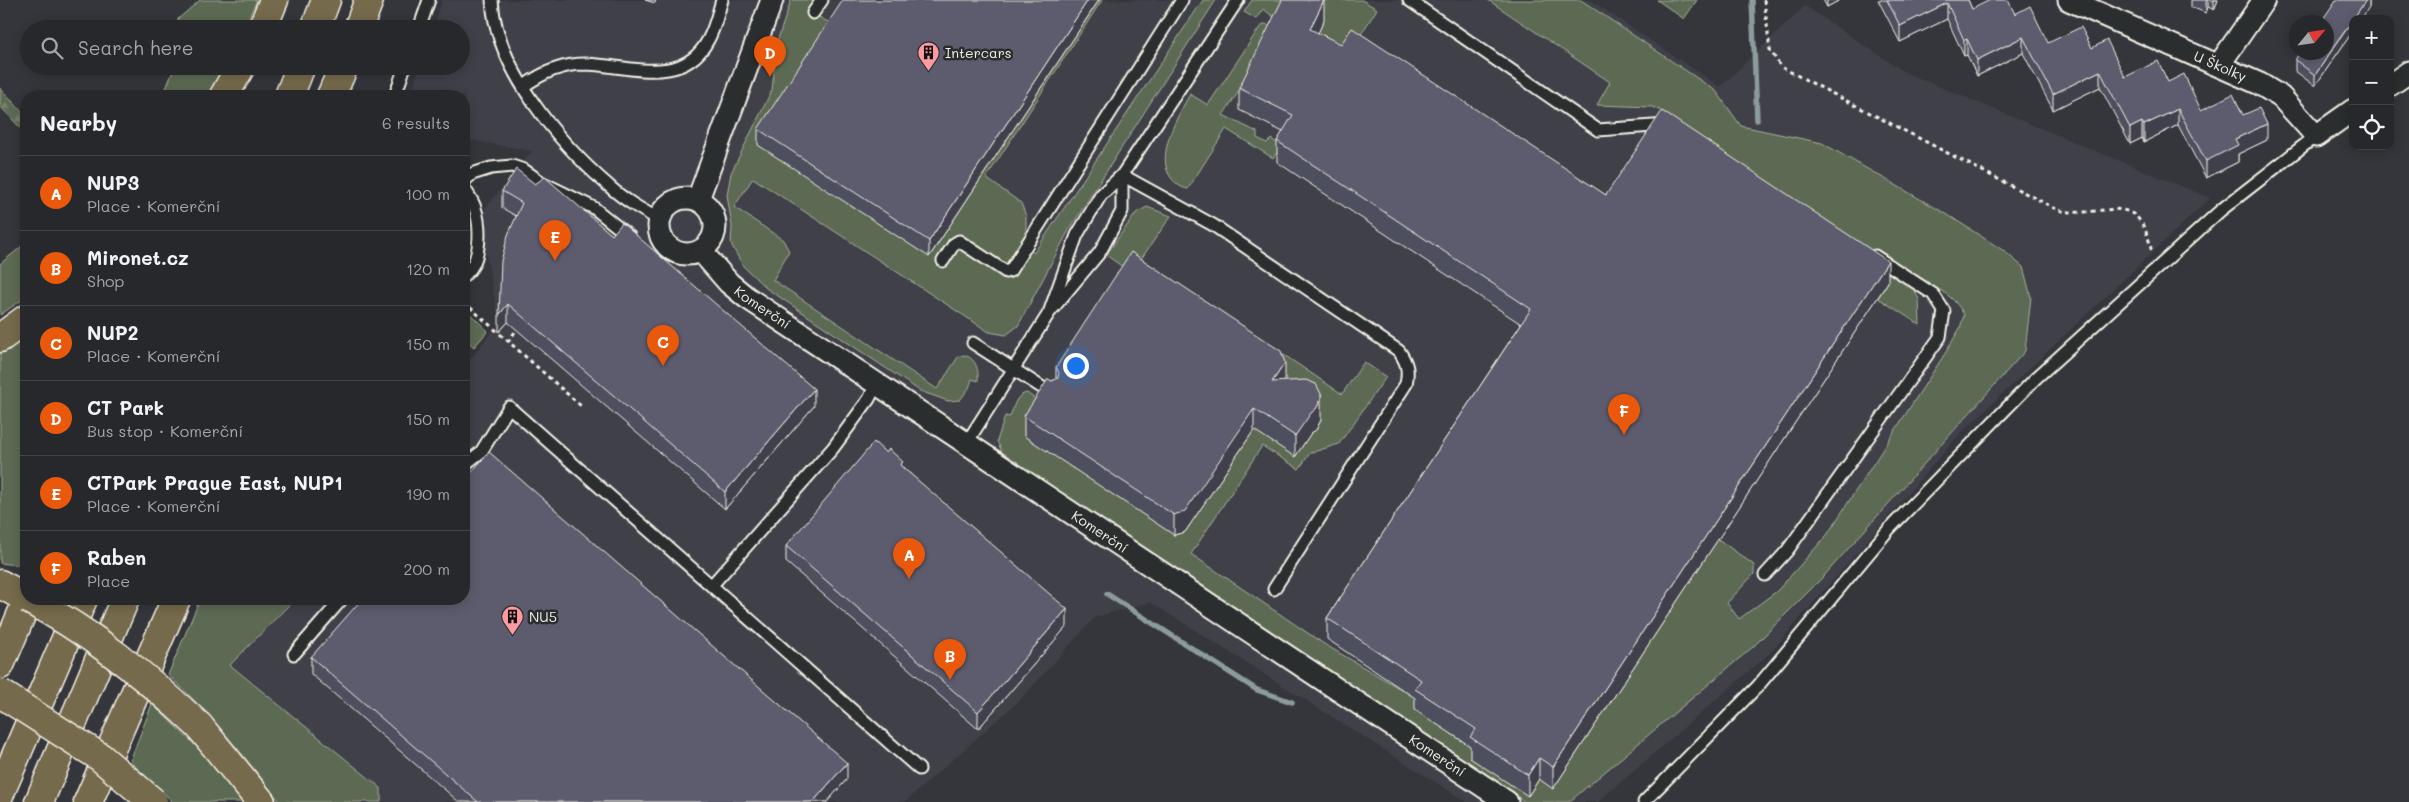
<!DOCTYPE html>
<meta charset="utf-8">
<style>
:root{--surface:#27282c;--page:#2f3034;--text:#f1f3f6;--muted:#a4a6a9;--line:#434448;--accent:#ea580c}
body{margin:0;font-family:Mali,sans-serif;background:var(--page);color:var(--text)}
.controls{position:absolute;right:15px;top:15px;display:grid;overflow:hidden;border-radius:10px;box-shadow:0 2px 12px #0003}
.controls button{width:45px;height:45px;display:grid;place-items:center;padding:0;border:0;border-bottom:1px solid var(--line);background:var(--surface);color:var(--text);font:25px sans-serif}
.compass{position:absolute;left:2289px;top:15px;width:45px;height:45px;border-radius:50%;background:var(--surface);box-shadow:0 2px 12px #0003;rotate:61deg}
.you{position:absolute;left:1075px;top:365px;width:18px;height:18px;margin:-12px;border:4px solid #fff;border-radius:50%;background:#1a73e8;box-shadow:0 0 0 8px #1a73e833}
.badge{display:grid;place-items:center;width:32px;height:32px;border-radius:50%;background:var(--accent);color:#fff;font-size:16px;font-weight:700}
.pin{position:absolute;translate:-50% -41px;filter:drop-shadow(0 1px 2px #0008)}
.pin::after{content:'';position:absolute;top:26px;width:18px;height:15px;background:inherit;clip-path:polygon(0 0,100% 0,50% 100%)}
.list{margin:0;padding:0;list-style:none}
h2{display:flex;justify-content:space-between;align-items:center;height:65px;margin:0;padding:0 20px;font-size:21px}
h2 small{font-size:16px;font-weight:400;color:var(--muted)}
.list li{display:grid;grid-template-columns:32px 1fr auto;gap:15px;align-items:center;box-sizing:border-box;height:75px;padding:0 20px;border-top:1px solid var(--line)}
.list b{display:block;font-size:19px;white-space:nowrap}
.list p{margin:0;font-size:16px;white-space:nowrap;color:var(--muted)}
.list em{font-size:16px;font-style:normal;color:var(--muted)}
.icon{flex:none;width:28px;height:28px;fill:none;stroke:currentColor;stroke-width:2;stroke-linecap:round;stroke-linejoin:round}
.map{position:relative;flex:none;width:2409px;height:802px;overflow:hidden}
.search{position:absolute;background:var(--surface);box-shadow:0 2px 12px #0003;left:20px;top:20px;width:450px;height:55px;display:flex;align-items:center;gap:12px;box-sizing:border-box;padding:0 18px;border-radius:28px;color:var(--muted);font-size:19px}
.panel{position:absolute;background:var(--surface);box-shadow:0 2px 12px #0003;left:20px;top:90px;width:450px;height:515px;border-radius:20px}
.map>svg:first-child{display:block}
.built{fill:#40414a}
.grass{fill:#5d6a52;stroke:#a8ae9d}
.forest{fill:url(#forest-firs);stroke:#a8ae9d}
.lines{fill:none;stroke-linecap:round;stroke-linejoin:round}
.stream{stroke:#8c9b9c;stroke-width:5.5}
.lane-casing{stroke:#f4f1e8;stroke-width:15}
.street-casing{stroke:#f4f1e8;stroke-width:25}
.highway-casing{stroke:#f4f1e8;stroke-width:31}
.path{stroke:#f4f1e8;stroke-width:3;stroke-dasharray:4 4;stroke-linecap:butt}
.lane{stroke:#2a2d2e;stroke-width:11}
.street{stroke:#2a2d2e;stroke-width:21}
.highway{stroke:#756b4b;stroke-width:28}
.highway-bridge-casing{stroke:#f4f1e8;stroke-width:31;stroke-linecap:butt}
.highway-bridge{stroke:#756b4b;stroke-width:28}
.wall{fill:#4e4f5f;stroke:#f4f1e8}
.shaded-wall{fill:#40404d;stroke:#f4f1e8}
.building{fill:#5b5c6e;stroke:#f4f1e8}
.labels{text-anchor:middle;stroke-width:5;stroke-linejoin:round;paint-order:stroke}
.poi-label{font-size:14px;fill:#f4f1e8;stroke:#2a2d2e;text-anchor:start}
.street-label{font-size:14px;fill:#f4f1e8;stroke:#2a2d2e}
</style>
<div class="map">
<svg width="2409" height="802" viewBox="0 0 2409 802">
<defs>
<pattern id="forest-firs" width="22" height="20" patternUnits="userSpaceOnUse" patternTransform="scale(1.25)"><rect width="22" height="20" fill="#5d6a52"/><path d="M5 1l3.5 6h-7zM16 11l3.5 6h-7z" fill="#75806b"/></pattern>
</defs>
<rect width="100%" height="100%" fill="#34363b"/>
<filter id="ink" filterUnits="userSpaceOnUse"><feTurbulence type="fractalNoise" baseFrequency=".02" numOctaves="2"/><feDisplacementMap in="SourceGraphic" scale="10" xChannelSelector="R" yChannelSelector="G"/><feConvolveMatrix kernelMatrix="1 2 1 2 8 2 1 2 1" color-interpolation-filters="sRGB"/></filter>
<g filter="url(#ink)">
<!-- built -->
<path class="built" d="M 442,0 L 1590,0 L 1720,87 L 1805,6 L 1906,73 L 2210,198 L 1957,437 L 1771,652 L 1598,802 L 1467,802 L 1150,602 L 1095,617 L 1021,699 L 905,802 L 381,802 L 381,788 L 230,665 L 295,599 L 464,599 L 464,410 L 470,394 L 467,363 L 499,323 L 479,216 L 532,151 L 470,140 L 464,141 L 464,96 L 410,96 L 420,66 L 461,66 L 461,29 L 433,29 Z"/>
<!-- grass -->
<path class="grass" d="M 200,0 L 257,0 L 243,29 L 177,29 L 178,19 Z
M 791,0 L 822,0 L 813,13 L 831,24 L 929,257 L 1099,0 L 1102,0 L 986,178 L 1021,203 L 1026,216 L 1026,246 L 1034,253 L 1203,0 L 1216,0 L 1069,230 L 1018,326 L 1006,335 L 989,332 L 753,178 L 734,207 L 783,240 L 789,251 L 773,280 L 937,389 L 958,357 L 963,355 C 976,357 979,370 978,381 L 972,379 L 969,388 L 960,400 L 948,401 L 920,391 L 766,288 L 743,266 L 731,244 L 732,226 L 727,195 L 731,173 L 772,90 L 777,42 Z
M 1252,0 L 1362,0 L 1377,9 L 1341,66 L 1263,9 L 1256,19 L 1244,12 Z
M 1488,0 L 1581,0 L 1716,91 L 1741,126 L 1822,143 L 1948,215 L 2004,251 L 2023,267 L 2031,297 L 2025,351 L 1822,578 L 1754,646 L 1569,802 L 1525,802 L 1003,454 L 997,441 L 1005,416 L 1010,417 C 1014,407 1015,395 1027,393 L 1039,402 L 1046,403 L 1131,273 L 1106,255 L 1136,213 L 1147,207 L 1171,216 L 1141,259 L 1342,394 L 1364,362 L 1386,377 L 1339,444 L 1310,453 L 1299,469 L 1262,446 L 1191,554 L 1324,644 L 1421,701 L 1416,710 L 1462,741 L 1468,732 L 1528,796 L 1539,779 L 1553,788 L 1718,539 L 1754,565 L 1754,574 L 1727,603 L 1739,619 L 1777,591 L 1827,535 L 1946,352 L 1960,328 L 1964,315 C 1953,293 1930,283 1907,277 L 1919,299 L 1920,325 L 1878,298 L 1888,282 L 1670,125 L 1669,115 L 1653,107 L 1597,105 L 1610,82 Z
M 1657,0 L 1697,0 L 1684,19 Z
M 1266,24 L 1270,27 L 1239,91 L 1223,115 L 1257,132 L 1257,138 L 1267,143 L 1271,139 L 1282,146 L 1273,158 L 1226,129 L 1188,189 C 1181,188 1176,184 1172,179 C 1153,157 1179,114 1190,94 L 1208,105 L 1260,27 Z
M 175,66 L 223,66 L 207,96 L 163,96 Z
M 26,243 L 26,297 L 0,315 L 0,264 Z
M 466,310 L 488,331 L 474,347 L 464,338 L 464,313 Z
M 26,334 L 26,559 L 23,566 L 0,563 L 0,352 Z
M 200,599 L 295,599 L 230,665 L 381,788 L 381,802 L 280,802 C 245,757 211,714 168,675 Z
M 152,704 L 197,747 L 243,802 L 173,802 L 130,761 Z"/>
<!-- forest -->
<path class="forest" d="M 0,88 L 26,116 L 26,134 L 0,106 Z"/>
<g class="lines">
<!-- stream -->
<path class="stream" d="M 1752,0 L 1757,120
M 1107,594 L 1257,690 L 1292,702"/>
<defs>
<path id="lane" d="M 492,0 C 496,69 559,143 609,186 C 624,200 642,210 660,220
M 1409,0 L 1598,130 L 1667,125
M 813,13 L 822,0
M 419,29 L 429,0
M 524,86 C 542,73 562,64 585,64 C 626,65 683,88 708,40 C 715,28 718,13 722,0
M 395,96 L 405,66
M 1122,175 L 1213,225 L 1399,351 C 1407,363 1409,370 1406,384 L 1274,589
M 464,181 L 472,174 L 491,168 L 512,166 L 524,170 L 541,182 L 594,208 L 630,237
M 464,188 C 468,194 473,201 475,208 C 481,226 482,263 464,275
M 943,261 L 954,244 L 959,241 L 1006,272 L 1010,271 L 1182,0
M 1049,313 L 1077,235 L 1101,195 L 1122,175 L 1238,0
M 973,343 L 1052,394
M 966,444 L 1049,313 L 1100,252 L 1122,211 L 1122,175
M 464,465 L 481,452 L 509,407 L 919,769
M 1765,575 L 1787,551 L 1940,337 L 1944,311 L 1933,294 L 1875,256
M 712,585 L 833,448 L 869,399 L 876,385
M 294,654 L 342,599
M 1644,802 L 1758,686 L 1889,529 L 2036,378 L 2221,210 L 2316,136"/>
<g id="street">
<path id="s1" d="M 2069,0 L 2260,84 L 2281,97 L 2316,136 L 2353,110"/>
<path d="M 2219,65 L 2264,0"/>
<path d="M 2390,85 L 2409,72"/>
<circle cx="687" cy="226" r="28"/>
<path d="M 698,199 L 772,0"/>
<path id="s2" d="M 701,251 L 729,283 L 746,297 L 1507,802"/>
</g>
<path id="highway" d="M 262,29 L 274,0
M 315,29 L 326,0
M 358,29 L 369,0
M 224,96 L 241,66
M 289,96 L 301,66
M 331,96 L 344,66
M 0,338 L 26,319
M 0,584 L 26,598
M 0,665 L 28,599
M 199,726 L 261,802
M 0,793 L 83,599
M 39,802 L 125,599
M 88,802 L 176,599"/>
</defs>
<!-- lane casing -->
<use href="#lane" class="lane-casing"/>
<!-- street casing -->
<use href="#street" class="street-casing"/>
<!-- highway casing -->
<use href="#highway" class="highway-casing"/>
<!-- path -->
<path class="path" d="M 1764,0 L 1770,50 L 1781,67 L 2058,210 C 2104,221 2138,183 2152,253
M 464,302 L 581,406
M 508,342 L 517,329"/>
<!-- lane -->
<use href="#lane" class="lane"/>
<!-- street -->
<use href="#street" class="street"/>
<!-- highway -->
<use href="#highway" class="highway"/>
<defs>
<path id="highway-bridge" d="M 28,599 C 92,633 146,676 199,726
M 0,693 L 100,757 L 153,802"/>
</defs>
<!-- highway-bridge casing -->
<use href="#highway-bridge" class="highway-bridge-casing"/>
<!-- highway-bridge -->
<use href="#highway-bridge" class="highway-bridge"/>
</g>
<!-- wall -->
<path class="wall" d="M 645,0 L 656,0 L 655,3 Z
M 1099,0 L 929,257 L 758,145 L 758,129 Z
M 1823,0 L 1840,0 L 1827,7 Z
M 1878,0 L 1968,0 L 1972,9 L 2015,14 L 2048,43 L 2092,48 L 2125,77 L 2168,82 L 2201,110 L 2243,115 L 2267,140 L 2238,154 L 2238,162 L 2206,178 L 2178,125 L 2144,142 L 2142,138 L 2130,144 L 2100,87 L 2053,110 L 2023,53 L 1977,76 L 1967,55 L 1964,56 L 1947,19 L 1900,42 Z
M 2191,0 L 2218,0 L 2214,10 L 2208,7 L 2206,13 L 2191,7 Z
M 2369,0 L 2369,7 L 2353,19 L 2353,31 L 2315,86 L 2295,71 L 2295,60 Z
M 1324,20 L 1318,33 L 1606,195 L 1888,282 L 1553,789 L 1539,779 L 1528,796 L 1470,758 L 1470,746 L 1415,710 L 1415,698 L 1327,639 L 1327,618 L 1521,324 L 1277,162 L 1277,141 L 1283,132 L 1239,110 L 1239,88 Z
M 535,184 L 612,235 L 814,406 L 725,509 L 508,322 L 499,332 L 516,216 L 502,208 L 502,191 Z
M 1056,367 L 1285,381 L 1321,420 L 1316,430 L 1311,433 L 1295,457 L 1254,430 L 1185,532 L 1174,535 L 1024,436 L 1024,416 L 1052,381 L 1056,379 Z
M 903,467 L 1067,626 L 978,729 L 786,562 L 786,546 Z
M 311,657 L 847,779 L 827,802 L 459,802 L 311,674 Z"/>
<!-- shaded-wall -->
<path class="shaded-wall" d="M 1088,0 L 1099,0 L 929,257 L 929,241 Z
M 1324,0 L 1324,20 L 1310,51 L 1310,29 Z
M 1827,0 L 1840,0 L 1827,7 Z
M 2207,0 L 2208,0 L 2208,7 L 2206,13 L 2206,2 Z
M 2214,0 L 2218,0 L 2214,10 Z
M 2366,0 L 2369,0 L 2369,7 L 2361,19 L 2353,19 Z
M 1947,3 L 1947,19 L 1900,42 L 1900,26 Z
M 2353,20 L 2353,31 L 2315,86 L 2315,75 Z
M 2023,37 L 2023,53 L 1977,76 L 1977,60 Z
M 1967,39 L 1967,55 L 1964,56 L 1964,40 Z
M 2100,71 L 2100,87 L 2053,110 L 2053,94 Z
M 2178,109 L 2178,125 L 2144,142 L 2144,125 Z
M 2142,122 L 2142,138 L 2130,144 L 2130,128 Z
M 2267,124 L 2267,140 L 2238,154 L 2238,162 L 2206,178 L 2206,161 L 2235,139 Z
M 1888,261 L 1888,282 L 1553,789 L 1553,767 Z
M 508,304 L 508,322 L 499,332 L 499,315 Z
M 1285,363 L 1285,384 L 1272,382 Z
M 814,389 L 814,406 L 725,509 L 725,492 Z
M 1321,394 L 1321,420 L 1316,430 L 1311,433 L 1295,457 L 1295,436 Z
M 1254,409 L 1254,430 L 1185,532 L 1174,535 L 1174,515 Z
M 1067,609 L 1067,626 L 978,729 L 978,712 Z
M 1539,758 L 1539,779 L 1528,796 L 1528,775 Z
M 847,763 L 847,779 L 827,802 L 813,802 Z"/>
<!-- building -->
<path class="building" d="M 843,0 L 1088,0 L 929,241 L 758,129 Z
M 1282,0 L 1324,0 L 1310,29 L 1341,44 L 1352,28 L 1606,195 L 1662,111 L 1888,261 L 1553,767 L 1539,758 L 1528,775 L 1470,737 L 1476,729 L 1415,689 L 1421,680 L 1327,618 L 1531,309 L 1277,141 L 1293,115 L 1239,88 Z
M 1887,0 L 1968,0 L 1972,9 L 1990,0 L 2008,0 L 2015,14 L 2030,6 L 2048,43 L 2081,27 L 2092,48 L 2107,40 L 2125,77 L 2158,61 L 2168,82 L 2184,74 L 2201,110 L 2233,94 L 2243,115 L 2259,108 L 2267,124 L 2235,139 L 2238,145 L 2206,161 L 2178,109 L 2144,125 L 2142,122 L 2130,128 L 2100,71 L 2053,94 L 2023,37 L 1977,60 L 1967,39 L 1964,40 L 1947,3 L 1900,26 Z
M 2336,0 L 2366,0 L 2315,75 L 2295,60 L 2300,52 L 2326,52 L 2326,22 L 2321,22 Z
M 516,169 L 535,184 L 545,177 L 612,235 L 622,223 L 814,389 L 725,492 L 508,304 L 499,315 L 501,261 L 508,235 L 522,203 L 502,191 Z
M 1131,252 L 1281,351 L 1285,363 L 1272,382 L 1306,380 L 1316,384 L 1321,394 L 1321,399 L 1316,409 L 1311,413 L 1295,436 L 1254,409 L 1185,511 L 1174,515 L 1024,416 L 1048,379 L 1052,381 L 1058,378 L 1059,373 L 1056,367 Z
M 874,442 L 886,453 L 889,449 L 903,462 L 900,465 L 1067,609 L 978,712 L 786,546 Z
M 489,452 L 847,763 L 813,802 L 478,802 L 311,657 L 362,599 L 464,599 L 464,481 Z"/>
</g>
<!-- icons -->
<defs>
<symbol id="building-pin" viewBox="-11 -11 22 30"><path d="M0 17L-7.5 6A9.5 9.5 0 1 1 7.5 6Z" fill="#ff9aa2" stroke="#2a2d2e"/><path d="M-4-6H4V6H1V3H-1V6H-4ZM-2.5-4.3h1.7v1.8h-1.7ZM.8-4.3h1.7v1.8H.8ZM-2.5-1h1.7V.8h-1.7ZM.8-1h1.7V.8H.8Z" fill="#111"/></symbol>
</defs>
<g fill-rule="evenodd">
<use href="#building-pin" x="916" y="40" width="25" height="34"/>
<use href="#building-pin" x="500" y="604" width="25" height="34"/>
</g>
<g class="labels">
<!-- poi labels -->
<g class="poi-label">
<text x="945" y="58">Intercars</text>
<text x="529" y="622">NU5</text>
</g>
<!-- street labels -->
<g class="street-label">
<text dy="5" stroke="none"><textPath href="#s1" startOffset="165">U Školky</textPath></text>
<text dy="5" stroke="none"><textPath href="#s2" startOffset="84">Komerční</textPath></text>
<text dy="5" stroke="none"><textPath href="#s2" startOffset="489">Komerční</textPath></text>
<text dy="5" stroke="none"><textPath href="#s2" startOffset="894">Komerční</textPath></text>
</g>
</g>
</svg>
<div class="controls">
<button>+</button>
<button>−</button>
<button><svg class="icon" aria-label="locate" viewBox="0 0 24 24"><circle cx="12" cy="12" r="6"/><path d="M12 2v4M12 18v4M2 12h4M18 12h4"/></svg></button>
</div>
<svg class="compass" viewBox="-18 -18 36 36"><path d="M0-13l5 13h-10z" fill="#e53935"/><path d="M0 13l5-13h-10z" fill="#a4a6a9"/></svg>
<div class="you"></div>
<div class="pin badge" style="left:909px;top:579px">A</div>
<div class="pin badge" style="left:950px;top:680px">B</div>
<div class="pin badge" style="left:663px;top:366px">C</div>
<div class="pin badge" style="left:770px;top:77px">D</div>
<div class="pin badge" style="left:555px;top:261px">E</div>
<div class="pin badge" style="left:1624px;top:435px">F</div>
<div class="search"><svg class="icon" aria-label="search" viewBox="0 0 24 24"><circle cx="10" cy="10" r="6"/><path d="M15 15l6 6"/></svg>Search here</div>
<section class="panel">
<h2>Nearby<small>6 results</small></h2>
<ul class="list">
<li><span class="badge">A</span><div><b>NUP3</b><p>Place · Komerční</p></div><em>100 m</em></li>
<li><span class="badge">B</span><div><b>Mironet.cz</b><p>Shop</p></div><em>120 m</em></li>
<li><span class="badge">C</span><div><b>NUP2</b><p>Place · Komerční</p></div><em>150 m</em></li>
<li><span class="badge">D</span><div><b>CT Park</b><p>Bus stop · Komerční</p></div><em>150 m</em></li>
<li><span class="badge">E</span><div><b>CTPark Prague East, NUP1</b><p>Place · Komerční</p></div><em>190 m</em></li>
<li><span class="badge">F</span><div><b>Raben</b><p>Place</p></div><em>200 m</em></li>
</ul>
</section>
</div>
